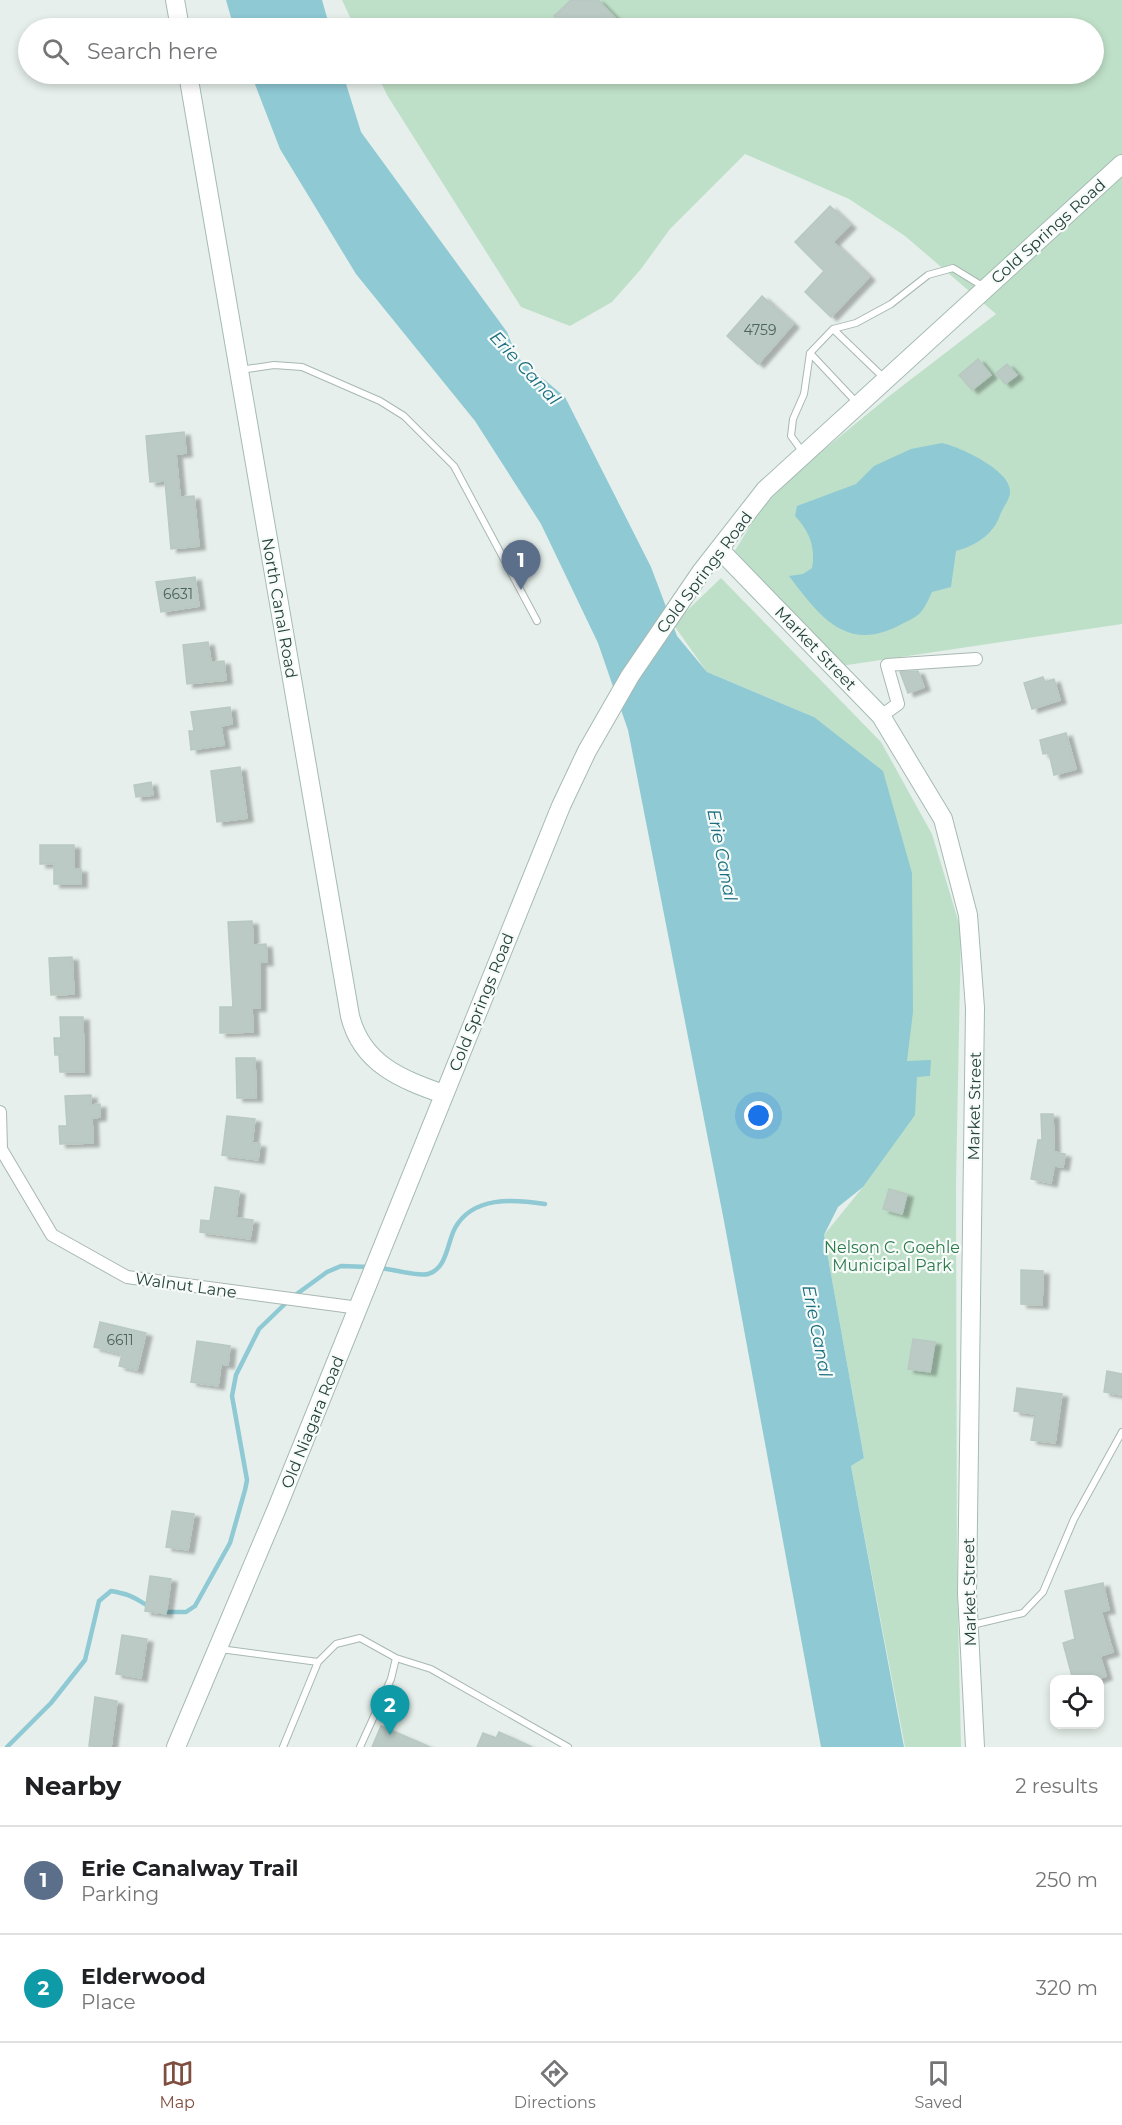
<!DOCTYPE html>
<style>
:root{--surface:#fff;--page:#f6f6f6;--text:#202124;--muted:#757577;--line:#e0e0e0;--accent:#7f4e3f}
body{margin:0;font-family:Montserrat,sans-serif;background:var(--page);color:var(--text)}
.controls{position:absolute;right:18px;bottom:18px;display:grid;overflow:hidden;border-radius:12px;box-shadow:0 3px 9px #0003}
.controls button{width:54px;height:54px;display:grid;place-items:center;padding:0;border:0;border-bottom:2px solid var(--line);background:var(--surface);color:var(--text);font:30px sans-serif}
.you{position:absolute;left:759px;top:1116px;width:21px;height:21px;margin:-15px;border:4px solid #fff;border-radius:50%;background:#1a73e8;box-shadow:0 0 0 9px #1a73e833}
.badge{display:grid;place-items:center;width:39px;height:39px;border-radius:50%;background:var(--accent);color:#fff;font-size:20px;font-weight:700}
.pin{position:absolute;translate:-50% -50px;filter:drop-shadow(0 2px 3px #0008)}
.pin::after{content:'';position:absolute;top:32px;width:21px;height:18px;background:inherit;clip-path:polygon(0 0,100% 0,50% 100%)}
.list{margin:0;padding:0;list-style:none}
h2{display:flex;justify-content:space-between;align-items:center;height:78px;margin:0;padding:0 24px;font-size:26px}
h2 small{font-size:20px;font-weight:400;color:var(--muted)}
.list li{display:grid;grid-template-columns:39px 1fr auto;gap:18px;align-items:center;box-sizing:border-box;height:108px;padding:0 24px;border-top:2px solid var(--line)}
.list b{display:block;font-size:22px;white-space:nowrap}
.list p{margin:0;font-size:20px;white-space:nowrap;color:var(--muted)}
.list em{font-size:20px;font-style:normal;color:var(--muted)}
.icon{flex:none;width:33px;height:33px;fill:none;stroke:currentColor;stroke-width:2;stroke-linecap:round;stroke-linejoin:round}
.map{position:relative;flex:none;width:1122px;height:1747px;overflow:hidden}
.search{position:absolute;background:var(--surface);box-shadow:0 3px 9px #0003;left:18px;right:18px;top:18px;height:66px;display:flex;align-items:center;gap:15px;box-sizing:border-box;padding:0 21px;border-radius:33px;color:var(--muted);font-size:22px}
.sheet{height:294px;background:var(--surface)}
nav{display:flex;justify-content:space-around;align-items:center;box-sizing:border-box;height:84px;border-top:2px solid var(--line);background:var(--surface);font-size:16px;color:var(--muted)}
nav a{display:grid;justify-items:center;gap:3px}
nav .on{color:var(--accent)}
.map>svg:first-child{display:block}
.green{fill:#bfe0c8}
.water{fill:#8ec9d4}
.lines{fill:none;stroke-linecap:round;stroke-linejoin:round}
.stream{stroke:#8ec9d4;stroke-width:4.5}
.building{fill:#bbcac4;stroke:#b8c9c2;stroke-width:1.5;filter:url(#shadow)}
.lane-casing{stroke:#a8b8b2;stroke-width:8}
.street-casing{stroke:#a8b8b2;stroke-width:14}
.secondary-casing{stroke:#a4bbb3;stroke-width:20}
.lane{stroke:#fff;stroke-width:6}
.street{stroke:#fff;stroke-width:12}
.secondary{stroke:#fff;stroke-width:18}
.labels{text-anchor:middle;stroke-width:4.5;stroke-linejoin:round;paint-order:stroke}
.number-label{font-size:14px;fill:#4a645c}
.street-label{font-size:16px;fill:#24423a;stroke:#f7fbf9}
.park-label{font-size:16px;fill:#2d7a4b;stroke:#f7fbf9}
.water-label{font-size:18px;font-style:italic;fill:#1c6f80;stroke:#f7fbf9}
</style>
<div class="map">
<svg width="1122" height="1747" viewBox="0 0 1122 1747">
<defs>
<filter id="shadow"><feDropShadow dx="6" dy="3.5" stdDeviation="1.5" flood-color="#0004"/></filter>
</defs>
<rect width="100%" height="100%" fill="#e6efeb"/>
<!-- green -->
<path class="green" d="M 342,0 L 1122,0 L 1122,624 L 834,667 L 734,552 L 760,510 L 798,471 L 888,397 L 996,314 L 905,236 L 849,199 L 745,154 L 670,229 L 641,269 L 612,302 L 570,326 L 521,307 L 387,95 L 377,74 L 1094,74 L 1094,28 L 355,28 Z
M 721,578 L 881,742 L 932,834 L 961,930 L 956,1183 L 957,1571 L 961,1747 L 905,1747 L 851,1466 L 864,1458 L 824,1235 L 863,1187 L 814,717 L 707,672 L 673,624 Z"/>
<!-- water -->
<path class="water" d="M 226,0 L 322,0 L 330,28 L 234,28 Z
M 251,74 L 343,74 L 361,132 L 507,332 L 517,357 L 565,397 L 651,567 L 677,636 L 707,672 L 814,717 L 883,771 L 912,873 L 913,1012 L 907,1061 L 931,1060 L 930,1076 L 917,1077 L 915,1115 L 863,1187 L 838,1207 L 824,1235 L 864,1458 L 851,1466 L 904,1747 L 821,1747 L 724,1221 L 628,730 L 598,643 L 541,524 L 475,421 L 356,274 L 280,149 Z
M 942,443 C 960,447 1013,471 1010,493 C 1009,501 1003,507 1000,515 C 994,534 975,546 956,551 L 951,587 L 932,592 C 921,616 920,615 898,626 C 845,653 818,614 789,576 L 803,574 L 812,568 C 816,547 809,531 795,516 L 797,506 L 856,484 L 874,466 L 911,449 Z"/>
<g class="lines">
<!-- stream -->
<path class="stream" d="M 378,1268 C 390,1268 417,1277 428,1274 C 447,1269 447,1243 455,1228 C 473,1196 513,1199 545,1204
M 294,1296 L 327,1272 L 341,1266 L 369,1267
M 160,1612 L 186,1612 L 195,1606 L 230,1543 L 245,1490 L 247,1480 L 232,1396 L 236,1375 L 259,1329 L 288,1301
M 7,1747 L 51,1703 L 85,1660 L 99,1601 L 111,1591 C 133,1595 132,1597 150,1607"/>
</g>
<!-- building -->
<path class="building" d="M 571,0 L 598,0 L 625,28 L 566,28 L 554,16 Z
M 830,206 L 850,225 L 833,242 L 869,277 L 831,317 L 805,292 L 824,271 L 795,242 Z
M 762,296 L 793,324 L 758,364 L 727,336 Z
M 978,359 L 991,375 L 972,390 L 959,375 Z
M 1007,364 L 1017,375 L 1005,384 L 996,373 Z
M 184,432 L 186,453 L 176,454 L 180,497 L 194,496 L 199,546 L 171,549 L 165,481 L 150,482 L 146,436 Z
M 195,577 L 199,606 L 161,612 L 156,582 Z
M 208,642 L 211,662 L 224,661 L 226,680 L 187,684 L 183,645 Z
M 918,671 L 924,687 L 908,693 L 900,672 Z
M 1043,677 L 1045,682 L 1054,679 L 1060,700 L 1032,709 L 1024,683 Z
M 230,707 L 232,724 L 221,726 L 224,745 L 191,750 L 189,731 L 194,731 L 191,712 Z
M 1066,733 L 1076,769 L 1054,775 L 1049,753 L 1043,754 L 1040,740 Z
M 240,767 L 247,818 L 217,822 L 211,771 Z
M 151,782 L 153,795 L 136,797 L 134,785 Z
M 40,845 L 74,845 L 74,869 L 81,869 L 81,884 L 54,884 L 54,864 L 40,864 Z
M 252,921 L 253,945 L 266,944 L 267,962 L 260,962 L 260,1008 L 252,1008 L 253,1032 L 220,1033 L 220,1007 L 233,1007 L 228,922 Z
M 72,957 L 74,994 L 51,995 L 49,958 Z
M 60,1017 L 83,1017 L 84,1072 L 60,1072 L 59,1055 L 55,1055 L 54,1038 L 61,1038 Z
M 236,1058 L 255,1058 L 256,1098 L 237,1098 Z
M 91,1095 L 91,1105 L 100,1104 L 100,1117 L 92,1118 L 93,1143 L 60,1144 L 59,1126 L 67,1126 L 65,1096 Z
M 1041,1114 L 1053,1114 L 1054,1152 L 1065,1154 L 1063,1167 L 1054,1166 L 1051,1183 L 1031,1179 L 1038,1140 L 1042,1140 Z
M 227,1116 L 255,1119 L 252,1143 L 260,1144 L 258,1160 L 222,1155 Z
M 215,1187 L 239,1191 L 236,1218 L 253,1220 L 250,1239 L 200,1232 L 201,1220 L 210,1221 Z
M 889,1189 L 907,1194 L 902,1214 L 883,1209 Z
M 1021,1270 L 1043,1271 L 1042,1305 L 1021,1304 Z
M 100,1322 L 146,1333 L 137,1370 L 119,1366 L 122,1354 L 94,1347 Z
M 913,1339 L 935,1342 L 930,1372 L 908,1369 Z
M 197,1341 L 230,1346 L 228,1365 L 221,1364 L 218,1386 L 191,1382 Z
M 1107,1371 L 1122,1374 L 1122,1395 L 1104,1392 Z
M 1017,1388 L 1062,1394 L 1055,1443 L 1031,1440 L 1035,1414 L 1014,1411 Z
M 172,1511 L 194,1514 L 188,1550 L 166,1547 Z
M 150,1576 L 171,1579 L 166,1614 L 145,1611 Z
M 1103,1583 L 1109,1610 L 1101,1611 L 1113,1652 L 1100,1656 L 1106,1676 L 1096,1680 L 1073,1680 L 1063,1643 L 1075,1639 L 1065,1591 Z
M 122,1635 L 147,1639 L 141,1678 L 116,1674 Z
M 95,1697 L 117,1701 L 111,1747 L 89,1746 Z
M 381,1726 L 430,1747 L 372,1747 Z
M 499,1732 L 532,1747 L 477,1747 L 483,1733 L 496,1738 Z"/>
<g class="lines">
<defs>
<path id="lane" d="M 833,329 L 885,379
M 810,353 L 857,403
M 240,370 L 274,365 L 302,367 L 380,401 L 404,416 L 454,466 L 537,621
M 802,451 L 791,436 L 793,419 L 804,394 L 810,353 L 833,329 L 856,323 L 891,304 L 928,275 L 953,268 L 984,287
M 972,1625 L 1023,1613 L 1043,1592 L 1074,1519 L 1122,1432
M 220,1649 L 318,1662
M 283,1747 L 318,1662 L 336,1644 L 360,1638 L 396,1658
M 360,1747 L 391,1679 L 396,1658 L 431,1669 L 568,1747"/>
<path id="street" d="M 881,716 L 898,704 L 887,665 L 976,659
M 0,1112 L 1,1149 L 52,1235 L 127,1277 L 359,1308"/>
<path id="secondary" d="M 175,0 L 180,28
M 188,74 L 350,1016 C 362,1064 401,1079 443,1094
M 720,550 L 881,716 L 943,819 L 968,915 L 975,1008 L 967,1593 L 975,1747
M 176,1747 L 277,1508 L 561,806 L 587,751 L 630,676 L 701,572 L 765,490 L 1122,164"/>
</defs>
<!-- lane casing -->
<use href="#lane" class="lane-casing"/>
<!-- street casing -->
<use href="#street" class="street-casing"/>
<!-- secondary casing -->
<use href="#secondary" class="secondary-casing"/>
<!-- lane -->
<use href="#lane" class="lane"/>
<!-- street -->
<use href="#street" class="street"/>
<!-- secondary -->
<use href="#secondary" class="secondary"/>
</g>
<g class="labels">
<!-- number labels -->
<g class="number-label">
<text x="760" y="335">4759</text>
<text x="178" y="599">6631</text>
<text x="120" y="1345">6611</text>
</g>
<!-- street labels -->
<g class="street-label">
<text transform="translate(1048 231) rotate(-42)" y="6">Cold Springs Road</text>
<text transform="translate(704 572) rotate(-53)" y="6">Cold Springs Road</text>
<text transform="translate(280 608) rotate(80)" y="6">North Canal Road</text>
<text transform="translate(816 648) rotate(46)" y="6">Market Street</text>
<text transform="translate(481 1002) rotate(-68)" y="6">Cold Springs Road</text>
<text transform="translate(974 1106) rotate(-89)" y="6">Market Street</text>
<text transform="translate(186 1285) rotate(8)" y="6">Walnut Lane</text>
<text transform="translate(312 1422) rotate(-68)" y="6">Old Niagara Road</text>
<text transform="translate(969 1592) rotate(-91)" y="6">Market Street</text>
</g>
<!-- park labels -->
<g class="park-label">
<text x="892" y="1253">Nelson C. Goehle<tspan x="892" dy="18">Municipal Park</tspan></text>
</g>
<!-- water labels -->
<g class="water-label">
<text transform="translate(525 368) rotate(47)" y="6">Erie Canal</text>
<text transform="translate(722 855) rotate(79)" y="6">Erie Canal</text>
<text transform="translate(817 1331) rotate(79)" y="6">Erie Canal</text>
</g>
</g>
</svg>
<div class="controls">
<button><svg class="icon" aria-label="locate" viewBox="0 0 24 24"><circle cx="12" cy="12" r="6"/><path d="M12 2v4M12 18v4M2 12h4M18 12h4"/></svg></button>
</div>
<div class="you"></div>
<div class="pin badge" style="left:521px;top:590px;background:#5c6f8a">1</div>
<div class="pin badge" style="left:390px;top:1735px;background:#0f9aa8">2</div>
<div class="search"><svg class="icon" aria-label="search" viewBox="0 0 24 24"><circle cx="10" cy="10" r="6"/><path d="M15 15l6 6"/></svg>Search here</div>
</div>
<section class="sheet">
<h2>Nearby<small>2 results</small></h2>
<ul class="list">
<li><span class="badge" style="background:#5c6f8a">1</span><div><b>Erie Canalway Trail</b><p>Parking</p></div><em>250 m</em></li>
<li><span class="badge" style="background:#0f9aa8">2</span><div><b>Elderwood</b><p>Place</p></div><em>320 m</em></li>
</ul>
</section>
<nav>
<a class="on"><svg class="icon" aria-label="map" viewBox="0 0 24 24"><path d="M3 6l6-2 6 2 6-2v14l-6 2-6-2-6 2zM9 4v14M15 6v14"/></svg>Map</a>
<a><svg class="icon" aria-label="directions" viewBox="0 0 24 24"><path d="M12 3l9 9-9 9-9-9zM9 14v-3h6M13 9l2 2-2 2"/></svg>Directions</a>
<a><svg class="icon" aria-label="saved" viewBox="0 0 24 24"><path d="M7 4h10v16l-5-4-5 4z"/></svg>Saved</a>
</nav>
